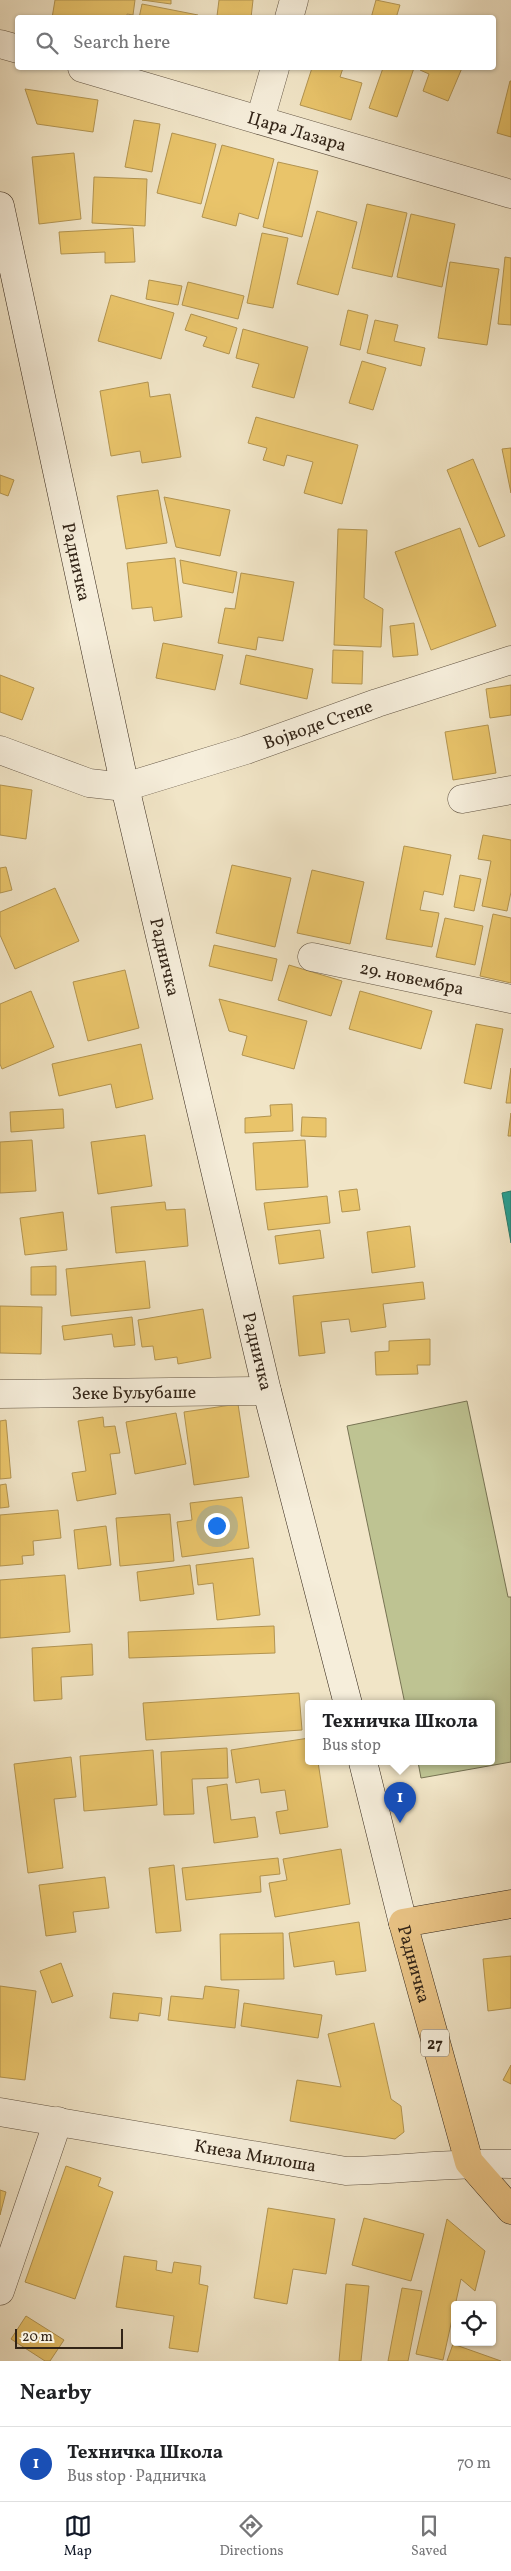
<!DOCTYPE html>
<meta charset="utf-8">
<style>
:root{--surface:#fff;--page:#f2f2f2;--text:#202124;--muted:#757577;--line:#e0e0e0;--accent:#111827}
body{margin:0;font-family:Vollkorn,serif;background:var(--page);color:var(--text)}
.controls{position:absolute;right:15px;bottom:15px;display:grid;overflow:hidden;border-radius:5px;box-shadow:0 1px 4px #0004}
.controls button{width:45px;height:45px;display:grid;place-items:center;padding:0;border:0;border-bottom:1px solid var(--line);background:var(--surface);color:var(--text);font:25px sans-serif}
.scale{position:absolute;left:15px;bottom:12px;width:108px;box-sizing:border-box;padding-left:5px;border:2px solid #322417;border-top:0;font-size:14px;line-height:18px;white-space:nowrap;color:#322417;-webkit-text-stroke:4px #f6eedb;paint-order:stroke}
.you{position:absolute;left:216px;top:1525px;width:18px;height:18px;margin:-12px;border:4px solid #fff;border-radius:50%;background:#1a73e8;box-shadow:0 0 0 8px #1a73e833}
.badge{display:grid;place-items:center;width:32px;height:32px;border-radius:50%;background:var(--accent);color:#fff;font-size:16px;font-weight:700}
.pin{position:absolute;translate:-50% -41px;filter:drop-shadow(0 1px 2px #0008)}
.pin::after{content:'';position:absolute;top:26px;width:18px;height:15px;background:inherit;clip-path:polygon(0 0,100% 0,50% 100%)}
.popup{position:absolute;left:305px;top:1700px;width:190px;height:65px;box-sizing:border-box;display:grid;place-content:center;border-radius:5px;background:var(--surface);filter:drop-shadow(0 1px 4px #0005);font-size:16px;white-space:nowrap;color:var(--muted)}
.popup b{font-size:19px;color:var(--text)}
.popup::after{content:'';position:absolute;left:50%;top:100%;margin-left:-10px;border:10px solid transparent;border-top-color:var(--surface)}
.list{margin:0;padding:0;list-style:none}
h2{display:flex;justify-content:space-between;align-items:center;height:65px;margin:0;padding:0 20px;font-size:21px}
h2 small{font-size:16px;font-weight:400;color:var(--muted)}
.list li{display:grid;grid-template-columns:32px 1fr auto;gap:15px;align-items:center;box-sizing:border-box;height:75px;padding:0 20px;border-top:1px solid var(--line)}
.list b{display:block;font-size:19px;white-space:nowrap}
.list p{margin:0;font-size:16px;white-space:nowrap;color:var(--muted)}
.list em{font-size:16px;font-style:normal;color:var(--muted)}
.icon{flex:none;width:28px;height:28px;fill:none;stroke:currentColor;stroke-width:2;stroke-linecap:round;stroke-linejoin:round}
.map{position:relative;flex:none;width:511px;height:2361px;overflow:hidden}
.search{position:absolute;background:var(--surface);box-shadow:0 1px 4px #0004;left:15px;right:15px;top:15px;height:55px;display:flex;align-items:center;gap:12px;box-sizing:border-box;padding:0 18px;border-radius:5px;color:var(--muted);font-size:19px}
.sheet{height:140px;background:var(--surface)}
nav{display:flex;justify-content:space-around;align-items:center;box-sizing:border-box;height:70px;border-top:1px solid var(--line);background:var(--surface);font-size:14px;color:var(--muted)}
nav a{display:grid;justify-items:center;gap:2px}
nav .on{color:var(--accent)}
.map>svg:first-child{display:block}
.green{fill:#bec392;stroke:#787454}
.homes{fill:#e9c46a;stroke:#b29451}
.schools{fill:#2a9d8f;stroke:#2c796b}
.lines{fill:none;stroke-linecap:round;stroke-linejoin:round}
.street-casing{stroke:#625443;stroke-width:29}
.secondary-casing{stroke:#322417;stroke-width:29}
.primary-casing{stroke:#322417;stroke-width:29}
.street{stroke:#f6eedb;stroke-width:28}
.secondary{stroke:#f6eedb;stroke-width:28}
.primary{stroke:#e8c284;stroke-width:28}
.labels{text-anchor:middle;stroke-width:5;stroke-linejoin:round;paint-order:stroke}
.shield{fill:#f6eedb;stroke:#6d6152;stroke-width:1}
.shield-label{font-size:16px;font-weight:bold;fill:#322417}
.street-label{font-size:18px;fill:#322417;stroke:#f6eedb}
</style>
<div class="map">
<svg width="511" height="2361" viewBox="0 0 511 2361">
<rect width="100%" height="100%" fill="#f1e5c7"/>
<filter id="stains"><feTurbulence type="fractalNoise" baseFrequency=".004" numOctaves="4"/><feColorMatrix values="0 0 0 0 .2 0 0 0 0 .09 0 0 0 0 .02 0 0 0 .5 -.17"/></filter>
<radialGradient id="worn" r=".72"><stop offset=".6" stop-color="#630" stop-opacity="0"/><stop offset="1" stop-color="#630" stop-opacity=".3"/></radialGradient>
<!-- green -->
<path class="green" d="M 467,1401 L 508,1597 L 511,1597 L 511,1762 L 421,1778 L 418,1762 L 491,1762 L 491,1704 L 405,1704 L 347,1426 Z"/>
<!-- homes -->
<path class="homes" d="M 55,0 L 135,0 L 133,15 L 127,14 L 127,18 L 52,18 Z
M 142,0 L 171,0 L 171,4 Z
M 219,0 L 253,0 L 251,18 L 217,16 Z
M 376,0 L 400,5 L 396,18 L 371,18 Z
M 142,4 L 198,15 L 198,18 L 139,18 Z
M 312,68 L 343,68 L 340,77 L 362,83 L 351,120 L 300,105 Z
M 383,68 L 414,68 L 397,117 L 369,108 Z
M 422,68 L 462,68 L 448,101 L 423,91 L 429,74 L 420,70 Z
M 510,81 L 511,81 L 511,137 L 497,133 Z
M 25,89 L 98,100 L 93,132 L 37,124 Z
M 134,120 L 160,124 L 152,172 L 125,167 Z
M 172,133 L 216,144 L 201,204 L 157,193 Z
M 222,145 L 274,159 L 258,219 L 239,213 L 236,226 L 202,217 Z
M 74,153 L 81,219 L 39,224 L 32,157 Z
M 278,162 L 318,171 L 302,237 L 263,227 Z
M 94,177 L 147,179 L 145,226 L 92,223 Z
M 367,204 L 407,213 L 392,277 L 352,268 Z
M 317,211 L 357,222 L 338,295 L 297,284 Z
M 411,214 L 455,224 L 442,287 L 397,277 Z
M 133,228 L 135,262 L 105,263 L 105,252 L 61,254 L 59,232 Z
M 262,233 L 288,238 L 273,308 L 247,303 Z
M 505,257 L 511,258 L 511,325 L 498,324 Z
M 450,262 L 499,269 L 487,345 L 438,338 Z
M 149,280 L 182,286 L 178,305 L 146,299 Z
M 188,282 L 244,296 L 238,319 L 182,305 Z
M 111,295 L 174,313 L 161,359 L 98,341 Z
M 348,310 L 368,315 L 360,350 L 340,345 Z
M 191,314 L 237,328 L 229,354 L 203,346 L 207,337 L 185,330 Z
M 375,320 L 398,325 L 394,341 L 425,348 L 421,366 L 367,353 Z
M 243,329 L 308,347 L 294,398 L 252,387 L 259,364 L 236,358 Z
M 362,361 L 386,368 L 373,410 L 349,403 Z
M 148,382 L 150,397 L 170,394 L 181,457 L 142,463 L 140,451 L 111,456 L 100,391 Z
M 256,417 L 358,445 L 342,504 L 304,493 L 313,462 L 287,455 L 284,466 L 263,460 L 267,448 L 248,443 Z
M 511,448 L 511,493 L 502,449 Z
M 473,459 L 505,536 L 479,547 L 447,470 Z
M 0,475 L 14,480 L 8,496 L 0,493 Z
M 158,490 L 167,543 L 126,549 L 117,496 Z
M 164,497 L 230,510 L 220,556 L 176,547 Z
M 460,528 L 496,626 L 431,650 L 395,552 Z
M 338,529 L 367,530 L 364,598 L 383,609 L 381,647 L 334,645 Z
M 175,558 L 182,617 L 154,621 L 152,607 L 132,609 L 127,563 Z
M 180,560 L 237,572 L 233,593 L 183,583 Z
M 241,573 L 294,582 L 283,641 L 258,637 L 256,650 L 218,643 L 225,608 L 235,609 Z
M 414,623 L 418,655 L 393,657 L 390,626 Z
M 163,643 L 223,655 L 215,690 L 156,678 Z
M 333,650 L 363,651 L 362,684 L 332,683 Z
M 246,655 L 313,669 L 307,699 L 240,684 Z
M 0,675 L 34,688 L 22,720 L 0,712 Z
M 511,685 L 511,715 L 490,718 L 486,689 Z
M 488,725 L 496,773 L 453,780 L 445,732 Z
M 0,785 L 32,790 L 26,839 L 0,835 Z
M 483,835 L 511,840 L 511,892 L 507,911 L 482,906 L 491,861 L 478,859 Z
M 404,846 L 451,855 L 443,895 L 424,891 L 420,910 L 439,913 L 432,947 L 386,939 Z
M 232,865 L 291,878 L 275,947 L 216,933 Z
M 6,867 L 12,890 L 0,893 L 0,868 Z
M 312,870 L 364,882 L 350,944 L 297,933 Z
M 460,875 L 481,879 L 474,911 L 454,907 Z
M 55,888 L 79,941 L 15,969 L 0,935 L 0,912 Z
M 493,914 L 511,918 L 511,983 L 480,976 Z
M 445,918 L 483,926 L 475,965 L 436,957 Z
M 214,945 L 277,959 L 272,981 L 209,966 Z
M 289,965 L 342,981 L 331,1016 L 278,1000 Z
M 125,970 L 139,1028 L 88,1041 L 73,982 Z
M 31,991 L 54,1047 L 2,1069 L 0,1064 L 0,1004 Z
M 360,991 L 432,1011 L 421,1049 L 349,1029 Z
M 219,999 L 307,1021 L 294,1069 L 242,1055 L 247,1036 L 229,1031 Z
M 476,1024 L 503,1029 L 491,1089 L 464,1083 Z
M 141,1044 L 153,1099 L 116,1108 L 111,1084 L 59,1096 L 52,1064 Z
M 511,1068 L 511,1103 L 506,1103 Z
M 292,1104 L 293,1131 L 245,1133 L 245,1118 L 271,1116 L 270,1105 Z
M 63,1109 L 64,1128 L 11,1132 L 10,1112 Z
M 511,1113 L 511,1136 L 508,1136 Z
M 302,1117 L 326,1118 L 326,1137 L 301,1136 Z
M 145,1135 L 152,1186 L 98,1194 L 91,1142 Z
M 32,1140 L 36,1191 L 0,1193 L 0,1142 Z
M 305,1140 L 308,1187 L 256,1190 L 253,1143 Z
M 357,1189 L 360,1210 L 342,1212 L 339,1191 Z
M 327,1196 L 330,1223 L 268,1230 L 264,1203 Z
M 165,1202 L 166,1210 L 185,1209 L 188,1246 L 116,1253 L 111,1207 Z
M 63,1212 L 67,1250 L 25,1255 L 20,1218 Z
M 410,1226 L 415,1267 L 372,1273 L 367,1232 Z
M 320,1230 L 324,1258 L 279,1264 L 275,1236 Z
M 145,1261 L 150,1308 L 71,1316 L 66,1269 Z
M 56,1266 L 56,1295 L 31,1295 L 31,1267 Z
M 423,1282 L 425,1299 L 383,1304 L 386,1327 L 351,1332 L 349,1319 L 321,1322 L 325,1353 L 299,1356 L 293,1296 Z
M 0,1306 L 42,1307 L 41,1354 L 0,1353 Z
M 203,1309 L 211,1358 L 178,1364 L 177,1357 L 155,1360 L 153,1346 L 142,1347 L 138,1320 Z
M 132,1317 L 135,1345 L 114,1347 L 112,1334 L 64,1340 L 62,1326 Z
M 430,1339 L 430,1365 L 417,1365 L 418,1374 L 376,1375 L 375,1352 L 389,1351 L 389,1341 Z
M 238,1404 L 249,1477 L 194,1485 L 184,1412 Z
M 176,1413 L 186,1464 L 135,1474 L 126,1422 Z
M 103,1417 L 104,1427 L 115,1426 L 120,1453 L 110,1454 L 116,1494 L 77,1501 L 72,1473 L 86,1471 L 78,1421 Z
M 6,1420 L 11,1478 L 0,1479 L 0,1421 Z
M 6,1484 L 9,1507 L 0,1508 L 0,1485 Z
M 242,1497 L 249,1548 L 182,1557 L 177,1522 L 192,1520 L 190,1503 Z
M 58,1510 L 61,1538 L 33,1541 L 34,1555 L 22,1556 L 23,1564 L 0,1566 L 0,1515 Z
M 170,1514 L 174,1561 L 120,1566 L 116,1518 Z
M 106,1526 L 111,1565 L 78,1569 L 74,1530 Z
M 253,1558 L 260,1615 L 217,1620 L 213,1583 L 198,1585 L 196,1565 Z
M 190,1565 L 194,1594 L 140,1601 L 137,1572 Z
M 65,1575 L 70,1632 L 0,1638 L 0,1580 Z
M 274,1626 L 275,1653 L 129,1658 L 128,1632 Z
M 92,1644 L 93,1675 L 61,1677 L 62,1699 L 34,1701 L 32,1648 Z
M 299,1693 L 302,1730 L 146,1740 L 143,1703 Z
M 309,1738 L 309,1762 L 318,1762 L 328,1827 L 280,1834 L 276,1812 L 288,1810 L 285,1790 L 261,1793 L 259,1779 L 236,1783 L 231,1750 Z
M 227,1748 L 228,1778 L 192,1779 L 194,1814 L 164,1815 L 161,1752 Z
M 153,1750 L 157,1805 L 84,1811 L 80,1756 Z
M 71,1757 L 76,1797 L 54,1799 L 63,1868 L 28,1873 L 14,1764 Z
M 227,1784 L 231,1820 L 255,1817 L 258,1837 L 214,1843 L 207,1787 Z
M 341,1849 L 350,1904 L 275,1917 L 269,1883 L 287,1880 L 283,1859 Z
M 278,1858 L 280,1874 L 260,1876 L 261,1892 L 186,1900 L 182,1868 Z
M 174,1865 L 181,1931 L 156,1933 L 149,1868 Z
M 105,1877 L 109,1908 L 73,1912 L 76,1932 L 46,1936 L 39,1885 Z
M 359,1922 L 366,1971 L 336,1975 L 334,1961 L 294,1967 L 289,1933 Z
M 283,1933 L 284,1979 L 221,1980 L 220,1934 Z
M 511,1956 L 511,2008 L 488,2011 L 483,1959 Z
M 61,1963 L 73,1996 L 52,2003 L 40,1971 Z
M 0,1986 L 36,1991 L 25,2080 L 0,2077 Z
M 205,1986 L 239,1990 L 235,2028 L 168,2020 L 171,1996 L 203,1999 Z
M 113,1993 L 162,1998 L 160,2016 L 139,2013 L 138,2021 L 110,2018 Z
M 244,2003 L 322,2015 L 318,2038 L 241,2026 Z
M 374,2023 L 391,2099 L 401,2106 L 404,2132 L 395,2139 L 290,2121 L 297,2080 L 341,2087 L 328,2034 Z
M 511,2065 L 511,2084 L 503,2080 Z
M 66,2166 L 101,2178 L 98,2186 L 113,2192 L 75,2299 L 25,2282 Z
M 0,2190 L 6,2192 L 0,2215 Z
M 268,2208 L 335,2219 L 326,2274 L 293,2269 L 287,2304 L 254,2298 Z
M 364,2218 L 424,2234 L 411,2281 L 352,2265 Z
M 447,2219 L 485,2251 L 475,2291 L 461,2279 L 443,2360 L 416,2354 Z
M 124,2256 L 157,2261 L 156,2270 L 172,2273 L 174,2262 L 201,2266 L 199,2284 L 208,2286 L 198,2352 L 169,2348 L 174,2316 L 116,2307 Z
M 346,2284 L 369,2286 L 361,2361 L 339,2361 Z
M 402,2288 L 422,2291 L 408,2361 L 388,2361 Z
M 26,2316 L 64,2340 L 50,2361 L 45,2361 L 11,2339 Z
M 453,2344 L 501,2361 L 447,2361 Z"/>
<!-- schools -->
<path class="schools" d="M 511,1191 L 511,1243 L 502,1193 Z"/>
<g class="lines">
<defs>
<g id="street">
<path d="M 289,18 L 294,0"/>
<path d="M 0,44 L 18,49"/>
<path id="s1" d="M 82,68 L 511,194"/>
<path d="M 260,120 L 275,68"/>
<path id="s2" d="M 0,750 L 89,783 L 125,787 L 246,750 L 377,703 L 511,660"/>
<path d="M 462,799 L 511,790"/>
<path id="s3" d="M 312,957 L 511,999"/>
<path id="s4" d="M 0,1394 L 267,1391"/>
<path id="s5" d="M 0,2112 L 346,2171 C 401,2170 456,2162 511,2164"/>
<path d="M 0,2291 L 58,2121"/>
</g>
<g id="secondary">
<path id="s6" d="M 0,206 L 125,787 L 267,1391 L 348,1704"/>
<path d="M 363,1762 L 403,1923"/>
</g>
<g id="primary">
<path id="s7" d="M 511,1904 L 403,1923 L 469,2162 L 511,2210"/>
</g>
</defs>
<!-- street casing -->
<use href="#street" class="street-casing"/>
<!-- secondary casing -->
<use href="#secondary" class="secondary-casing"/>
<!-- primary casing -->
<use href="#primary" class="primary-casing"/>
<!-- street -->
<use href="#street" class="street"/>
<!-- secondary -->
<use href="#secondary" class="secondary"/>
<!-- primary -->
<use href="#primary" class="primary"/>
</g>
<g class="labels">
<!-- shield labels -->
<rect class="shield" x="421" y="2029.5" width="28" height="27" rx="4"/>
<g class="shield-label">
<text x="435" y="2049">27</text>
</g>
<!-- street labels -->
<g class="street-label">
<text dy="6" stroke="none"><textPath href="#s1" startOffset="224">Цара Лазара</textPath></text>
<text dy="6" stroke="none"><textPath href="#s6" startOffset="364">Радничка</textPath></text>
<text dy="6" stroke="none"><textPath href="#s2" startOffset="334">Војводе Степе</textPath></text>
<text dy="6" stroke="none"><textPath href="#s6" startOffset="769">Радничка</textPath></text>
<text dy="6" stroke="none"><textPath href="#s3" startOffset="102">29. новембра</textPath></text>
<text dy="6" stroke="none"><textPath href="#s6" startOffset="1174">Радничка</textPath></text>
<text dy="6" stroke="none"><textPath href="#s4" startOffset="134">Зеке Буљубаше</textPath></text>
<text dy="6" stroke="none"><textPath href="#s7" startOffset="152">Радничка</textPath></text>
<text dy="6" stroke="none"><textPath href="#s5" startOffset="259">Кнеза Милоша</textPath></text>
</g>
</g>
<rect width="100%" height="100%" filter="url(#stains)"/>
<rect width="100%" height="100%" fill="url(#worn)"/>
</svg>
<div class="controls">
<button><svg class="icon" aria-label="locate" viewBox="0 0 24 24"><circle cx="12" cy="12" r="6"/><path d="M12 2v4M12 18v4M2 12h4M18 12h4"/></svg></button>
</div>
<div class="scale">20 m</div>
<div class="you"></div>
<div class="pin badge" style="left:400px;top:1823px;background:#1a4fb4">1</div>
<div class="popup"><b>Техничка Школа</b>Bus stop</div>
<div class="search"><svg class="icon" aria-label="search" viewBox="0 0 24 24"><circle cx="10" cy="10" r="6"/><path d="M15 15l6 6"/></svg>Search here</div>
</div>
<section class="sheet">
<h2>Nearby<small></small></h2>
<ul class="list">
<li><span class="badge" style="background:#1a4fb4">1</span><div><b>Техничка Школа</b><p>Bus stop · Радничка</p></div><em>70 m</em></li>
</ul>
</section>
<nav>
<a class="on"><svg class="icon" aria-label="map" viewBox="0 0 24 24"><path d="M3 6l6-2 6 2 6-2v14l-6 2-6-2-6 2zM9 4v14M15 6v14"/></svg>Map</a>
<a><svg class="icon" aria-label="directions" viewBox="0 0 24 24"><path d="M12 3l9 9-9 9-9-9zM9 14v-3h6M13 9l2 2-2 2"/></svg>Directions</a>
<a><svg class="icon" aria-label="saved" viewBox="0 0 24 24"><path d="M7 4h10v16l-5-4-5 4z"/></svg>Saved</a>
</nav>
